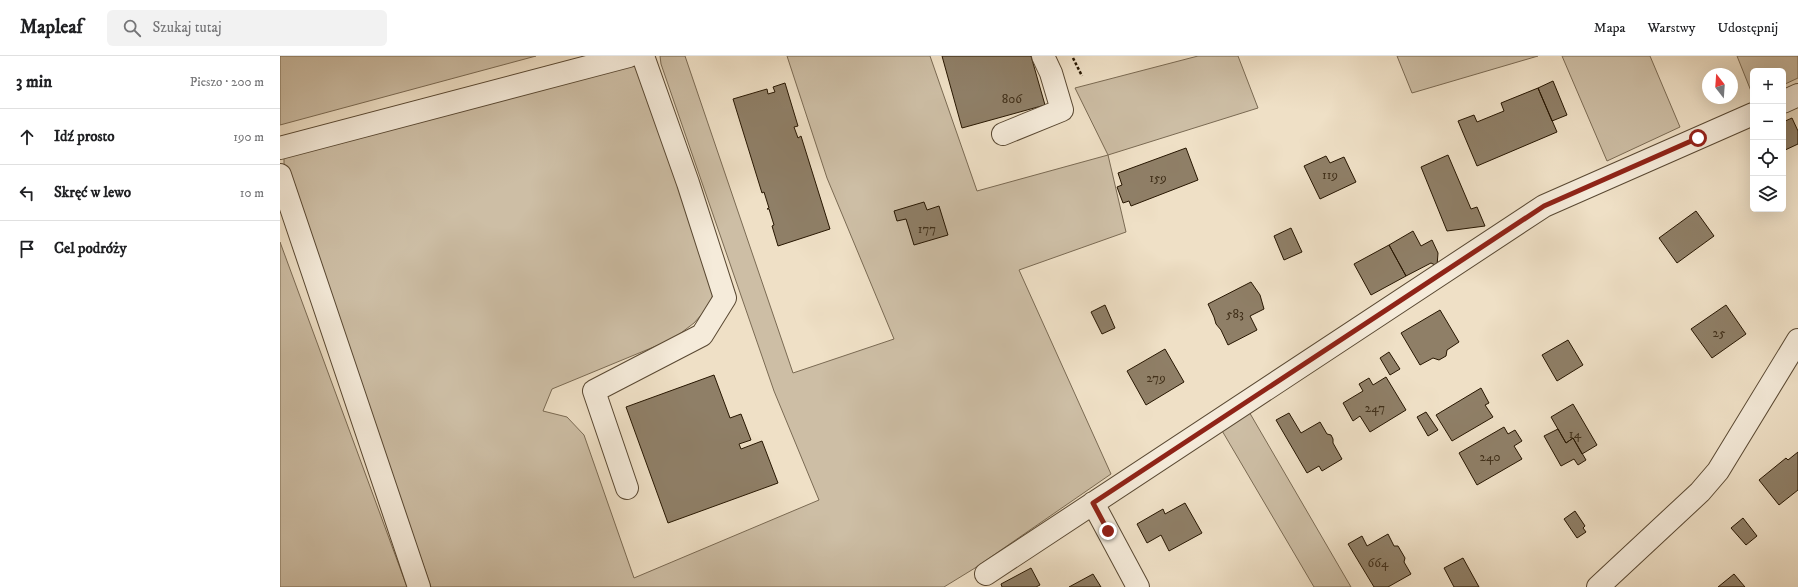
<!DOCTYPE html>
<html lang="pl">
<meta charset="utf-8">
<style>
:root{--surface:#fff;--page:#f2f2f2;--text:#202124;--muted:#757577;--line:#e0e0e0}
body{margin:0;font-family:"IM FELL DW Pica",serif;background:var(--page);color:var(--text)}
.controls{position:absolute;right:12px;top:12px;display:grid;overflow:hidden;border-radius:6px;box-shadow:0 4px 16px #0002}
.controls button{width:36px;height:36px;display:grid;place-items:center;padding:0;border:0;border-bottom:1px solid var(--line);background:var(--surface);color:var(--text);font:20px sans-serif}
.compass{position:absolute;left:1422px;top:12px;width:36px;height:36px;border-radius:50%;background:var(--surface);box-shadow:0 4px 16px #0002;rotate:343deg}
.stop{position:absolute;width:12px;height:12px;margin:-9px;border:3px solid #8f2418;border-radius:50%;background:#fff}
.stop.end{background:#8f2418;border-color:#fff;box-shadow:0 1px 4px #0008}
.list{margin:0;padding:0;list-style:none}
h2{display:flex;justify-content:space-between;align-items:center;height:52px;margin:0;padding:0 16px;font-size:17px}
h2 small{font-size:13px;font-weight:400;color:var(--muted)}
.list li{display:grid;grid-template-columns:26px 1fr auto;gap:12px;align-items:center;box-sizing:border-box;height:56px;padding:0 16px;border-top:1px solid var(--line)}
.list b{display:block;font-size:15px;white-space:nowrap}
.list em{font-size:13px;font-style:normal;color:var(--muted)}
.icon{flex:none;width:22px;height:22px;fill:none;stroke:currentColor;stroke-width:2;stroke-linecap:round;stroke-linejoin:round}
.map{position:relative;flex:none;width:1518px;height:531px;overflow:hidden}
header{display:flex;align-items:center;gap:24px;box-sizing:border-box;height:56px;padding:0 20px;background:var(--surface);border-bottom:1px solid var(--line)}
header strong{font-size:19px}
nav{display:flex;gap:22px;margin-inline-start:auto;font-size:14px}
.search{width:280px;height:36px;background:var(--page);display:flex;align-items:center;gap:10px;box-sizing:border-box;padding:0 14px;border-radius:6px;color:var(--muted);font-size:15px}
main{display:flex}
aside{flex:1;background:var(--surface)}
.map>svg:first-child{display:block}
.green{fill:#cdbea5;stroke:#7a6a53}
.building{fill:#8f7f67;stroke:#271601}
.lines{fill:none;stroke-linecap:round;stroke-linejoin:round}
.minor-casing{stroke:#594832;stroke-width:24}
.path{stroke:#271601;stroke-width:2.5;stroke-dasharray:3 2;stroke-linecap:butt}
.minor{stroke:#f5ebda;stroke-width:22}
.route{stroke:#8f2418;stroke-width:5}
.labels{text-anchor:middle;stroke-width:4;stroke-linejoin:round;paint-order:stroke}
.number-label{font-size:13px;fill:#41301a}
</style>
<header>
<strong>Mapleaf</strong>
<div class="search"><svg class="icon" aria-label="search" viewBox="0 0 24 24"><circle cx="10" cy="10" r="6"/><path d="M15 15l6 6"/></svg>Szukaj tutaj</div>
<nav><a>Mapa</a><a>Warstwy</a><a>Udostępnij</a></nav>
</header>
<main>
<aside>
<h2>3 min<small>Pieszo · 200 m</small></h2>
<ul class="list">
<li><svg class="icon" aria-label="ahead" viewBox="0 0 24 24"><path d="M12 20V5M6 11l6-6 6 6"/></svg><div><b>Idź prosto</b></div><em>190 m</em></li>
<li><svg class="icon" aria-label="left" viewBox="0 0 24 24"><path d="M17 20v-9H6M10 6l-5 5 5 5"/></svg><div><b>Skręć w lewo</b></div><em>10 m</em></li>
<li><svg class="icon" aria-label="arrive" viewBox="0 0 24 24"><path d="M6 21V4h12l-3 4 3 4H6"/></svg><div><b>Cel podróży</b></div></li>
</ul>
</aside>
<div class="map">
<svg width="1518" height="531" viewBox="0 0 1518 531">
<rect width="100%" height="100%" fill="#efe0c6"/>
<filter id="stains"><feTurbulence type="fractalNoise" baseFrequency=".005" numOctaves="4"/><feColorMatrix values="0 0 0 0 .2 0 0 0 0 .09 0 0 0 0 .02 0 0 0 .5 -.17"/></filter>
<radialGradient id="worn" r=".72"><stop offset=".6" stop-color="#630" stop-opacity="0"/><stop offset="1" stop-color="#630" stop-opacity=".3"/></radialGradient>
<!-- green -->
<path class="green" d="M 0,0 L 256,0 L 0,69 Z
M 340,0 L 360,12 L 433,236 L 431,248 L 414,267 L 393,283 L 272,333 L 263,355 L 287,361 L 304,379 L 354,522 L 539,444 L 494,335 L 381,8 L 380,0 L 405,0 L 513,317 L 614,283 L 547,122 L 507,0 L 650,0 L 697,135 L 828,99 L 795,32 L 918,0 L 958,0 L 978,52 L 828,99 L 846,176 L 739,214 L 831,418 L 695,512 L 664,531 L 151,531 L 4,111 L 4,96 Z
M 1117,0 L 1258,0 L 1132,37 Z
M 1282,0 L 1370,0 L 1400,71 L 1327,105 Z
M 1457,0 L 1518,0 L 1518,22 L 1503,29 L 1503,15 L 1473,15 L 1473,40 Z
M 0,186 L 127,531 L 0,531 Z
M 968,354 L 1071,531 L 1034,531 L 941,373 Z"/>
<!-- building -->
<path class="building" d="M 662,0 L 751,0 L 765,49 L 682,72 Z
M 1273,25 L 1287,59 L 1272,65 L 1258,32 Z
M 505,27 L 518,70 L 514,71 L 518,82 L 521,80 L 550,173 L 498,190 L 492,170 L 494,169 L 489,153 L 487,153 L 489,152 L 484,136 L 482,137 L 453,43 L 487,33 L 488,38 L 495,36 L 493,31 Z
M 1258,32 L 1277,76 L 1197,110 L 1178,65 L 1194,59 L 1197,66 L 1224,55 L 1221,47 Z
M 1512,62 L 1518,75 L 1518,88 L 1503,95 L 1503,66 Z
M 906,92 L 918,124 L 851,150 L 849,145 L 843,147 L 837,131 L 842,129 L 838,117 Z
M 1168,99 L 1191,153 L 1197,151 L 1205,170 L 1167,175 L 1141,111 Z
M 1046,100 L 1050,107 L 1064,101 L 1076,126 L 1040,143 L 1024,110 Z
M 644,146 L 647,154 L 659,150 L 668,179 L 634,189 L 626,163 L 617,165 L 614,155 Z
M 1416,155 L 1434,180 L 1397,207 L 1379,182 Z
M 1011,172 L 1022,196 L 1004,204 L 994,180 Z
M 1133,175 L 1141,190 L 1152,184 L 1158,197 L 1157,210 L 1151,207 L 1126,220 L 1109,189 Z
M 1109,189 L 1126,220 L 1091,239 L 1074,208 Z
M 971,226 L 980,239 L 984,253 L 970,260 L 977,274 L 948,289 L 941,274 L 936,268 L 934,261 L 928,248 Z
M 825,249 L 835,272 L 822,278 L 811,256 Z
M 1446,249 L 1466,278 L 1432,302 L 1411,273 Z
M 1160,254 L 1179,286 L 1167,294 L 1166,300 L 1159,304 L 1153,302 L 1140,309 L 1121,277 Z
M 1288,284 L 1303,309 L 1277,325 L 1262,299 Z
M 885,293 L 904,326 L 866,349 L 847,315 Z
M 1109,296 L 1120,313 L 1110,319 L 1100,302 Z
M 434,319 L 450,362 L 461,358 L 471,384 L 459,388 L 461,393 L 482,385 L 498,427 L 388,467 L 346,351 Z
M 1106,321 L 1126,354 L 1090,376 L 1080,360 L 1073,365 L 1063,347 L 1083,335 L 1079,328 L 1089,322 L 1093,329 Z
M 1201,332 L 1209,347 L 1205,349 L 1213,361 L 1172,385 L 1156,359 Z
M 1293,348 L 1317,389 L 1302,398 L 1293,382 L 1286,387 L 1271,361 Z
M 1146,356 L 1158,374 L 1148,380 L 1137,361 Z
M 1009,357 L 1021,377 L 1040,366 L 1047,378 L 1051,379 L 1053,383 L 1053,387 L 1062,403 L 1042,415 L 1039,410 L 1027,417 L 996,364 Z
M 1224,371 L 1228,378 L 1235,374 L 1242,385 L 1234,390 L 1242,403 L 1197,429 L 1179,397 Z
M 1278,373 L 1286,387 L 1293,382 L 1306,404 L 1298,409 L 1294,403 L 1281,410 L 1264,380 Z
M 1518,396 L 1518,434 L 1499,449 L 1479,424 L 1506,402 L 1508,404 Z
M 905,447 L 922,477 L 889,495 L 881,479 L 867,487 L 857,468 L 883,453 L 885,458 Z
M 1295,455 L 1305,470 L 1303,472 L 1306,476 L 1297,482 L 1284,463 Z
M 1463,462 L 1477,480 L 1466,489 L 1451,472 Z
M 1108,478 L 1114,490 L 1118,490 L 1125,502 L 1124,506 L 1131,518 L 1108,531 L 1094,531 L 1068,488 L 1082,480 L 1087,490 Z
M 1183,502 L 1199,531 L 1174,531 L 1164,512 Z
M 751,512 L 760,529 L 756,531 L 722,531 L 721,528 Z
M 813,518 L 821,531 L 789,531 Z
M 1454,518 L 1465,531 L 1438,531 Z"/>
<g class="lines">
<defs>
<path id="minor" d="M 1503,46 L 1518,39
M 723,78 L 782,54 L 771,17 L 763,0
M 0,92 L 349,0
M 0,119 L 139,531
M 347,432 L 314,335 L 422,279 L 445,242 L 408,127 L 363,0
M 813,447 L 858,531
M 706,518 L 1264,150 L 1473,58
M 1318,531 L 1420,436 L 1438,415 L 1518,284"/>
</defs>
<!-- minor casing -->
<use href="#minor" class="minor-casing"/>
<!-- path -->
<path class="path" d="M 793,2 L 802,20"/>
<!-- minor -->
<use href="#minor" class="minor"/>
</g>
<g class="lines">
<!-- route -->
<path class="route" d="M 828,475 L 813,447 L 1264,150 L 1418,82"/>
</g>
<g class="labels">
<!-- number labels -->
<g class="number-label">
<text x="732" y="47">806</text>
<text x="1050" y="123">119</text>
<text x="878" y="126">159</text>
<text x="647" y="177">177</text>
<text x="955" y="262">583</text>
<text x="1439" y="281">25</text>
<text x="876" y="326">279</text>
<text x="1095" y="356">247</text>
<text x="1295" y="382">14</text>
<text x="1210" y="405">240</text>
<text x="1098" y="511">664</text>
</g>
</g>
<rect width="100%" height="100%" filter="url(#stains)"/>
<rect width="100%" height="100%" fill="url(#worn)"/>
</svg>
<div class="controls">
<button>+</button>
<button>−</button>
<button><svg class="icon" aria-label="locate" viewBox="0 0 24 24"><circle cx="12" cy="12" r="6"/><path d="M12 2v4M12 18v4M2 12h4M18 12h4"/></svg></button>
<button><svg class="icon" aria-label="layers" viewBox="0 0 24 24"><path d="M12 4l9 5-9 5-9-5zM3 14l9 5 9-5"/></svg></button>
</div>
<svg class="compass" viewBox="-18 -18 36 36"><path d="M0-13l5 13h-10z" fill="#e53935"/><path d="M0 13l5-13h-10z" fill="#757577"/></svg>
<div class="stop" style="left:1418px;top:82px"></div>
<div class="stop end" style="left:828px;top:475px"></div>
</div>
</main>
